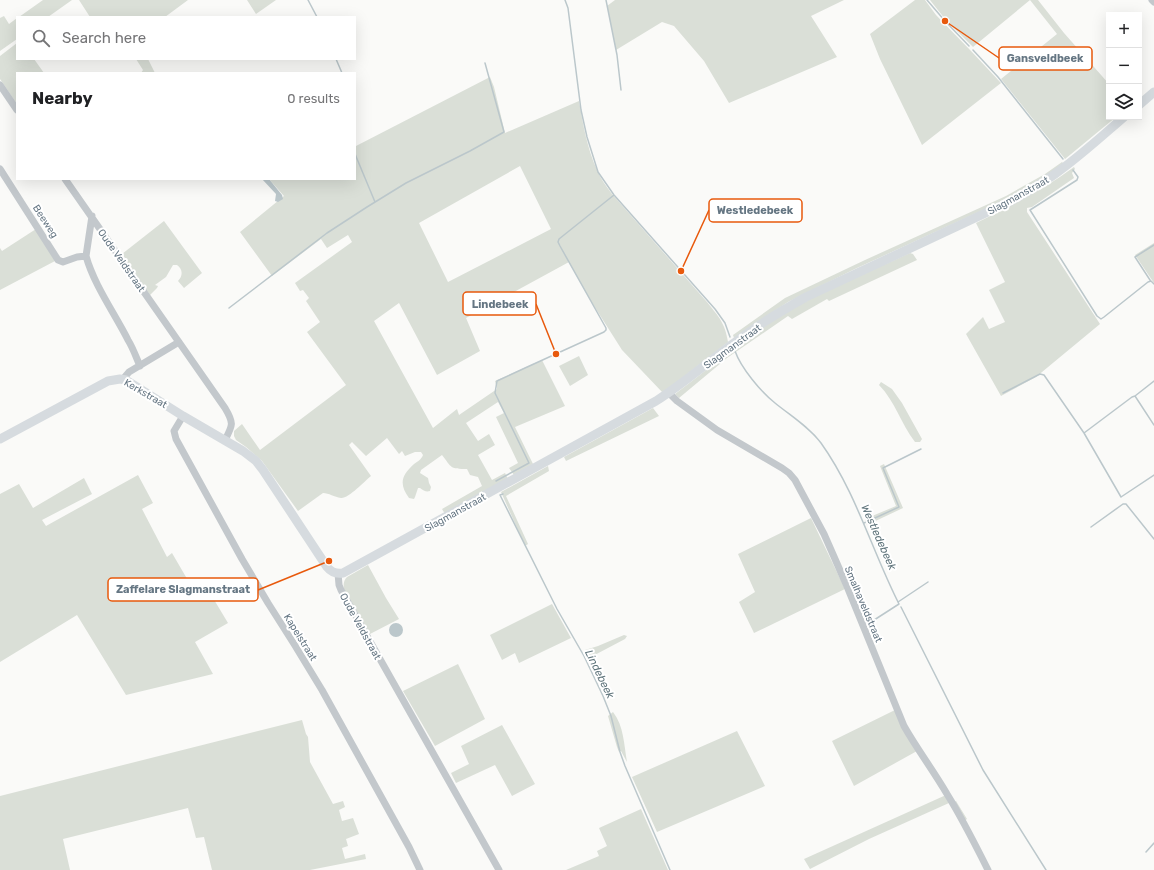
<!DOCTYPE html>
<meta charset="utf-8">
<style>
:root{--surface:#fff;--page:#f2f2f2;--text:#202124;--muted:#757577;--line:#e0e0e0}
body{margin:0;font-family:Rubik,sans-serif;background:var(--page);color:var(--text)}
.controls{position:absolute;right:12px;top:12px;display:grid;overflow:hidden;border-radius:0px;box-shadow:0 4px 16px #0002}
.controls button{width:36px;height:36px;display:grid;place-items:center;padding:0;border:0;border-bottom:1px solid var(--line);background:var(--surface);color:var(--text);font:20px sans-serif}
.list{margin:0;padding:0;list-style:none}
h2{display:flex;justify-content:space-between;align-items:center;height:52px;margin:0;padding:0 16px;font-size:17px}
h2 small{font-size:13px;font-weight:400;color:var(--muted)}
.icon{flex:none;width:22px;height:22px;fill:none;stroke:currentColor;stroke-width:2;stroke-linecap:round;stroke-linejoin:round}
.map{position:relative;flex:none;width:1154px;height:870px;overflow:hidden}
.search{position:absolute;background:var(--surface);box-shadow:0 4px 16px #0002;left:16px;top:16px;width:340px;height:44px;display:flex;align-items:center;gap:10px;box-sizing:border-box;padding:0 14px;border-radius:0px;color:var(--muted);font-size:15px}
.panel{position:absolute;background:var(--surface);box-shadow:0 4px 16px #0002;left:16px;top:72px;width:340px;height:108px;border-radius:0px}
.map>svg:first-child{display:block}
.green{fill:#dadfd7;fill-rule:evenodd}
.water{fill:#bbc7cb}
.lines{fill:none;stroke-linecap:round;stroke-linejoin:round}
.stream{stroke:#bbc7cb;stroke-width:1.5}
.minor{stroke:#c3c8cc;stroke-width:7}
.major{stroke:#d6dbdf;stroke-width:9}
.labels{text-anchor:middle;stroke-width:4;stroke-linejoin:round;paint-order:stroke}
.street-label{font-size:10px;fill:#657683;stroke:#fff}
.water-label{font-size:11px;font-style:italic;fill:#60757c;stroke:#fff}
.leader{fill:none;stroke:#e8590c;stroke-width:1.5}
.callout-dot{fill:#e8590c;stroke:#fff;stroke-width:1.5}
.callout{fill:#fff;stroke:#e8590c;stroke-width:1.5}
.callout-label{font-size:11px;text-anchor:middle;font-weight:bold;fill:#657683}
</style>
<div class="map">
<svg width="1154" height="870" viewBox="0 0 1154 870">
<rect width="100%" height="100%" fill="#fafaf8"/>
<!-- green -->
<path class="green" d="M 43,0 L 72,0 L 48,17 L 19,17 Z
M 79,0 L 188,0 L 165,17 L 90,17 Z
M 247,0 L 276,0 L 256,14 Z
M 615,0 L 844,0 L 811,16 L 837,57 L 729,103 L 704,61 L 674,26 L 662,22 L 616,50 L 607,6 Z
M 915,0 L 925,0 L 936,15 L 971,51 L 1001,83 L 922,145 L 880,59 L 870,34 Z
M 930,0 L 1038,0 L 1064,33 L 1109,84 L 1109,117 L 1116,117 L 1065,159 L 1001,79 L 1057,34 L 1030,0 L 973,47 L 945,19 Z
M 4,16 L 9,24 L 17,18 L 17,39 L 0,51 L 0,18 Z
M 17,43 L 17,59 L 34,59 L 44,73 L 17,73 L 17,104 L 0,79 L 0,56 Z
M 136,59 L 148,59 L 155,73 L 141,73 L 143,70 Z
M 490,77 L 494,87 L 505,133 L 579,101 C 583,124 587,148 597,170 C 600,178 606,186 612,194 L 707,302 C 719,317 725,323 728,342 L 663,393 L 622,350 L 589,298 L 569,262 L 466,318 L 480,351 L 437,375 L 399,303 L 374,321 L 433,428 L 457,409 L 459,415 L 497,389 L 495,381 L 542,360 L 565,406 L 515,427 L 533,464 L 514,475 L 509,468 L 518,463 L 496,417 L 504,413 L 498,402 L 466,423 L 478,441 L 489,434 L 495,445 L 478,455 L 492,480 L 505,473 L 508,479 L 445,514 L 442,509 L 482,486 L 478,477 L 470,475 L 467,469 C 450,469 452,468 442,455 L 421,470 L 420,473 L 428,478 L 429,483 L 431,487 L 430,491 C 426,492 424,491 420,488 L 418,488 L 415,497 L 414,499 L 409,498 C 399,484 401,476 414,464 C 418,461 421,460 423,455 L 421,452 L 415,452 L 405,456 L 402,451 L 399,454 L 387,438 L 366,456 L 352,442 L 349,445 L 371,476 C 365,481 348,499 341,498 C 334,497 329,493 323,493 L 298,511 L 262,461 L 246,447 L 236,440 L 234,436 L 234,431 L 242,424 L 260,450 L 346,385 L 307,332 L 320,322 L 306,301 L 309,298 L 303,290 L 300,291 L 295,283 L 352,242 L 348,235 L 327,248 L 321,239 L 272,276 L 240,232 L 284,196 L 269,179 L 355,179 L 355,144 L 356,146 ZM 520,166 L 551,229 L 448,282 L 419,223 Z
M 1062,162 L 1063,163 L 1051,173 L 1009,198 L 857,268 L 788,302 L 734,338 L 733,335 L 785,298 L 865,260 L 1006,196 L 1045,174 Z
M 1074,167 L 1075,169 L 1072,173 L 1074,178 L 1032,207 L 1027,208 L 1027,212 L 1100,324 L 1036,377 L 1001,396 L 966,334 L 983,317 L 989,329 L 1005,322 L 989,290 L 1005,282 L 976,223 C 1011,206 1043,190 1074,167 Z
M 164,221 L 202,273 L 184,288 L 178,281 C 183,276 183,269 177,265 L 173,265 L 166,277 L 155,285 L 158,286 L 157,288 L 150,295 L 122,254 Z
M 36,229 L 55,261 L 0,290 L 0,248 L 2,251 Z
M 1154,243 L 1154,283 L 1135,255 Z
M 910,253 L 913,254 L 917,260 L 829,301 L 827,299 L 792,319 L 788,316 L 727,358 L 679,398 L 675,394 C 712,366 747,336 786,312 C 825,289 869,272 910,253 Z
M 579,356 L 588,375 L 570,386 L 559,366 Z
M 881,382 L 892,389 L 902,403 L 922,439 L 920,442 L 915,442 C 901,424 895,401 879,385 Z
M 653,408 L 659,416 L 566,461 L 564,457 Z
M 884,464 L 903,508 L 867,525 L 865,519 L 896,506 L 880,466 Z
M 548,466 L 549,471 L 506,496 L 528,544 L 525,546 L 501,492 Z
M 138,475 L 153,503 L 142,509 L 167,557 L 172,553 L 193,589 L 200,584 L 210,600 L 213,598 L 228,623 L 195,642 L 213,674 L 126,695 L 77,615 L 0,662 L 0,494 L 19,484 L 33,508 L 84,478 L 92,494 L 42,520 L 46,526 Z
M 811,518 L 845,589 L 754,633 L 739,602 L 755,592 L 738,554 Z
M 368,565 L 386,598 L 399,619 L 370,634 L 344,589 C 343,584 344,580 347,577 Z
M 552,604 L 571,638 L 519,663 L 515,653 L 502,660 L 490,635 Z
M 624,635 L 627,636 L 625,639 L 589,658 L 585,650 L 598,646 Z
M 458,664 L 485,719 L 435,746 L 403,691 Z
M 895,710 L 917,751 L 854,786 L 832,741 Z
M 613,712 C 624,726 624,745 627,762 L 621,751 L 619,752 L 617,747 L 608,716 Z
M 302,720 L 306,734 L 308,737 L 310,762 L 333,804 L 343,801 L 345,807 L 339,810 L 342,821 L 353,818 L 359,834 L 346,839 L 348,846 L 342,848 L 345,859 L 365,854 L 366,859 L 310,870 L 212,870 L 204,837 L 196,838 L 188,808 L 63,839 L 70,870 L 0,870 L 0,796 Z
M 502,725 L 535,784 L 512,796 L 495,765 L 456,783 L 451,773 L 469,764 L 461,746 Z
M 737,731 L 765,786 L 657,832 L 632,777 Z
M 946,795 L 951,804 L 956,801 L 967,819 L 961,823 L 949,803 L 869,839 L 810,869 L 804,859 Z
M 641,809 L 668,870 L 566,870 L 599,856 L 597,851 L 607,846 L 599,828 Z"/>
<!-- water -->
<path class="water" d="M 262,179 L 269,179 L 282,195 L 283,199 L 278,202 L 275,201 L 276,194 Z
M389 630a7 7 0 1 1 14 0a7 7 0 1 1-14 0Z"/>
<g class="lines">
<!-- stream -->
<path class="stream" d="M 308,0 L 317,17
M 565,0 L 568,8 L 581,110 L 587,137 L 598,172 L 614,195 L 715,309 L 725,323 L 730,337
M 606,0 L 617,55 L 621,90
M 927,0 L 945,21 L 969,46
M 973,50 L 998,77 L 1063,159
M 336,59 L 342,73
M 355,154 L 375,202
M 1073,170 L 1078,177 L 1077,180 L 1030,210 L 1097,316 L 1101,319 L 1104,317 L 1148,282 L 1151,281 L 1154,284
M 1150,280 L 1135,257 L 1154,245
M 229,308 L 327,233 L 367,207 L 406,183 L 470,151 L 504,132 L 485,63
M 735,351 C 741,368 761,392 775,403 C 791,416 809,427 821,443 C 856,492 872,551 899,604 L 871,622 L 865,622
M 1154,381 L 1135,396 L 1154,425
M 1003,393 L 1040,374 L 1044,375 L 1084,433 L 1121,497 L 1154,475
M 1084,433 L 1132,397 L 1135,396
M 496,481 L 529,463 L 495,393 L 497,381 L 525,368 L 604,332 L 606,330 L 606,328 L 560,246 L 558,242 L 559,239 L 614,195
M 503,494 L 500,495 L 557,609 L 584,656 L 603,696 L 611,716 L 620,752 L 625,766 L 670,870
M 864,523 L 899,507 L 883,468 L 921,449
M 1091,527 L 1123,504 L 1126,504 L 1154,539
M 898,602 L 928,582
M 901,607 L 983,770 L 1046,870
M 1146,852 L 1154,843"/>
<!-- minor -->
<path class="minor" d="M 1152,0 L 1154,2
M 0,85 L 17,110
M 0,169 L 58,260 L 63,262 L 77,257 L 86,256 C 94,285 115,314 128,340 C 133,348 136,357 140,366
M 65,179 L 225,408 C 234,423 233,425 225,440
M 86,256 L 92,216
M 123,379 L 129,372 L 179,342
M 669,393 L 677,401 L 717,430 L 782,468 L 789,473 L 795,480 L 824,534 L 846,584 L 904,726 C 917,749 933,770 947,794 C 962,818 975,844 988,870
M 183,416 L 174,431 L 176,439 L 242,559 L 268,603 L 294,644 L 322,690 L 409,847 L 420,870
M 338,573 L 339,585 L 341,590 L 499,870"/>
<!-- major -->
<path class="major" d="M 1139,105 L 1154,92
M 0,439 L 108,381 L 120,379 L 126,380 L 183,416 L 243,451 L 256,461 L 263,470 L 327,567 C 331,572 337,574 343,573 L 656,401 C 683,384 708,362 734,343 C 756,326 781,311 806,297 L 1007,203 C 1024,194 1040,185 1055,174 C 1079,157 1102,136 1124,117"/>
</g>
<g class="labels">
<!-- street labels -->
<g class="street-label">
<text transform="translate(1018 195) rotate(-29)" y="4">Slagmanstraat</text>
<text transform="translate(46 221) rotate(57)" y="4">Beeweg</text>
<text transform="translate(122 260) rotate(55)" y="4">Oude Veldstraat</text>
<text transform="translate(732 346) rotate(-36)" y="4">Slagmanstraat</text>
<text transform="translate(146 393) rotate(30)" y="4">Kerkstraat</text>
<text transform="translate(455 512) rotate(-29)" y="4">Slagmanstraat</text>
<text transform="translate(864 604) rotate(67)" y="4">Smalhaveldstraat</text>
<text transform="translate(361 626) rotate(61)" y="4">Oude Veldstraat</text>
<text transform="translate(301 637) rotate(58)" y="4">Kapelstraat</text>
</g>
<!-- water labels -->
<g class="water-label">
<text transform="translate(879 537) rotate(66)" y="4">Westledebeek</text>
<text transform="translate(600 674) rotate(64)" y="4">Lindebeek</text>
</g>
</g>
<!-- callouts -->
<path class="leader" d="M945 21L999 58M681 271L709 210M556 354L536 304M329 561L258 590"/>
<g class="callout-dot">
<circle cx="945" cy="21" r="4"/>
<circle cx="681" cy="271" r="4"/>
<circle cx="556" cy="354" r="4"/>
<circle cx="329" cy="561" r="4"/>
</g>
<g class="callout">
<rect x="999" y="47" width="93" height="23" rx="4"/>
<rect x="709" y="199" width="93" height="23" rx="4"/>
<rect x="463" y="292" width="73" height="23" rx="4"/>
<rect x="108" y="578" width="150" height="23" rx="4"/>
</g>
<g class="callout-label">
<text x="1045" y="62">Gansveldbeek</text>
<text x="755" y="214">Westledebeek</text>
<text x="500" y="308">Lindebeek</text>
<text x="183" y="593">Zaffelare Slagmanstraat</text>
</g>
</svg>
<div class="controls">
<button>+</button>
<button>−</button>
<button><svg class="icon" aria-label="layers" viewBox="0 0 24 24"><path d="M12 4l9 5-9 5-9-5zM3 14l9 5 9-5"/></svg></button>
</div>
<div class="search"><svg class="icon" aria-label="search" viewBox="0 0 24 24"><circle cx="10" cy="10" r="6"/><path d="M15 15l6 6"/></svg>Search here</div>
<section class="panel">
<h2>Nearby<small>0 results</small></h2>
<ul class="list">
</ul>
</section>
</div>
